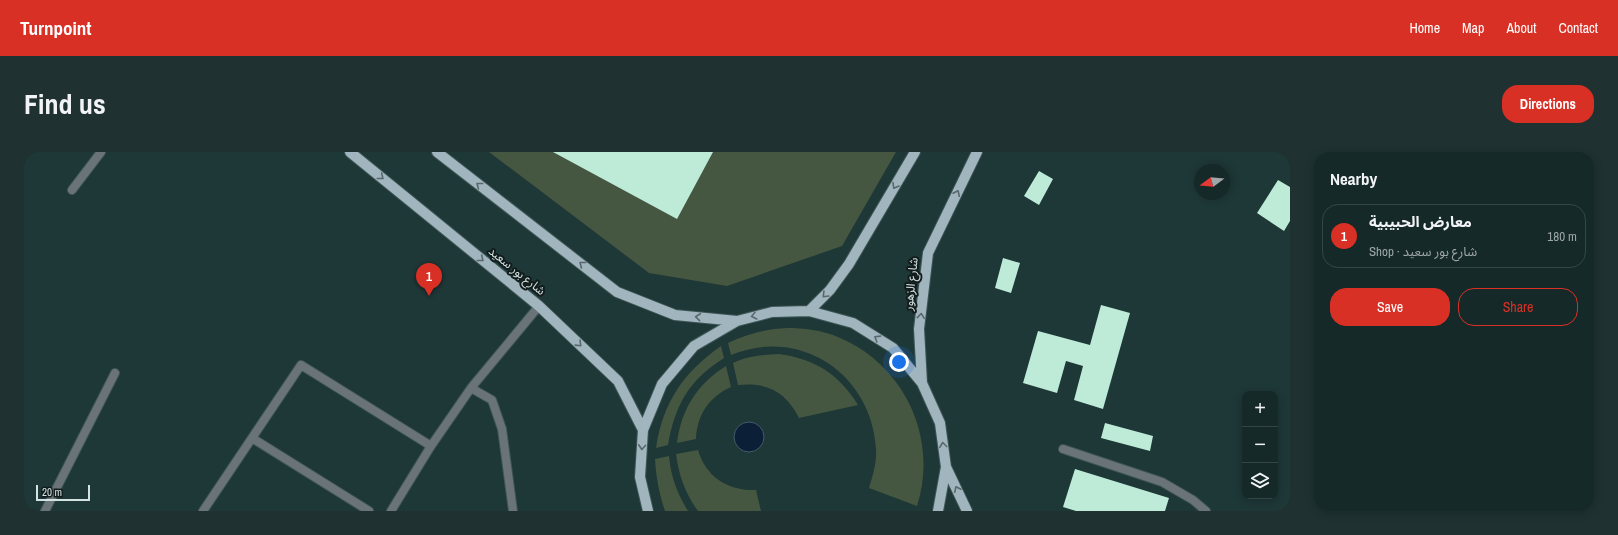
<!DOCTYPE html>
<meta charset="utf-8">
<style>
:root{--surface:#162929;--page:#1f3131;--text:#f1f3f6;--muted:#9ea6a8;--line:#354546;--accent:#d93025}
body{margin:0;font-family:"Archivo Narrow","Noto Sans Arabic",sans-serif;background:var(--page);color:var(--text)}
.controls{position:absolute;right:12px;bottom:12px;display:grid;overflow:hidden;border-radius:8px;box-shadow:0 2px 10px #0003}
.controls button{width:36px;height:36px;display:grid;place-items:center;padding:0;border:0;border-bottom:1px solid var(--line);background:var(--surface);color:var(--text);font:20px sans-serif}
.compass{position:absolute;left:1170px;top:12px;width:36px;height:36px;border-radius:50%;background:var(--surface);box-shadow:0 2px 10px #0003;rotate:254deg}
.scale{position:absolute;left:12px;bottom:10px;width:54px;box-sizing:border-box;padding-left:4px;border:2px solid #d4e2e2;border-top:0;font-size:11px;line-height:14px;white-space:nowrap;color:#d4e2e2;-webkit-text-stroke:3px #121c1c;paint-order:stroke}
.you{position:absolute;left:875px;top:210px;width:14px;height:14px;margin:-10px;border:3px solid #fff;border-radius:50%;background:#1a73e8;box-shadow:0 0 0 6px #1a73e833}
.badge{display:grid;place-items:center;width:26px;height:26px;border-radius:50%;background:var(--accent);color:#fff;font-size:13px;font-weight:700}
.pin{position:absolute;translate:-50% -33px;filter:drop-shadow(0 1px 2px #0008)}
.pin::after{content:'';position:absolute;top:21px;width:14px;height:12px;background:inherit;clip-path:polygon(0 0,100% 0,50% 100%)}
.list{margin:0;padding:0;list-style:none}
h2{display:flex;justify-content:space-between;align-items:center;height:52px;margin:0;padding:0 16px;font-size:17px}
h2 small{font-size:13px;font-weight:400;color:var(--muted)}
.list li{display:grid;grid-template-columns:26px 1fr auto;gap:12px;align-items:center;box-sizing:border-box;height:64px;margin:0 8px 8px;padding:0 8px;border:1px solid var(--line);border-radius:16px}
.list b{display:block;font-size:15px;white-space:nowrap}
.list p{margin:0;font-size:13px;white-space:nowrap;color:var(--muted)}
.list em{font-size:13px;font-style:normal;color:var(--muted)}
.actions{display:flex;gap:8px;padding:12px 16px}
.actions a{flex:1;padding:9px 0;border:1px solid var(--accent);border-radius:16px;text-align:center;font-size:14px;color:var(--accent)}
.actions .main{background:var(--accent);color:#fff}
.icon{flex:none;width:22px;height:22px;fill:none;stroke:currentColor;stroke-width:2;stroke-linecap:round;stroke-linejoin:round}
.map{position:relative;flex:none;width:1266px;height:359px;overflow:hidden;border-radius:16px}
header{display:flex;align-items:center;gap:24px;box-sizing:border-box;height:56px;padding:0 20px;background:var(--accent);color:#fff}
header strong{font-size:19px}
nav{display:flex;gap:22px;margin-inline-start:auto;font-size:14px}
.intro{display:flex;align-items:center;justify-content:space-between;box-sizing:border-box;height:96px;padding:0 24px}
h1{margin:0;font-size:28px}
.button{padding:10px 18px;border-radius:16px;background:var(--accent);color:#fff;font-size:14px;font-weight:700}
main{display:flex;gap:24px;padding:0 24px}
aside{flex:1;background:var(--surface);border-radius:16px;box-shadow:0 2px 10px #0003}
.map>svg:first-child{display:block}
.green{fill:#455741}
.water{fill:#0b1f37;stroke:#475a6a}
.building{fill:#beead8}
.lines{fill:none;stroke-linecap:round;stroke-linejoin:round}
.lane-casing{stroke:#3f5656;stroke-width:10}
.street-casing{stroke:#3f5656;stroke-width:10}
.primary-casing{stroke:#3f5656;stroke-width:12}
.lane{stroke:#6a7478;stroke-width:8}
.street{stroke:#6a7478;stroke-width:8}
.primary{stroke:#a0b5bd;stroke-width:10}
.oneway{stroke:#59686c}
.labels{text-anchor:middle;stroke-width:4;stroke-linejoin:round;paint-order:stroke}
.street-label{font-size:12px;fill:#d4e2e2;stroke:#121c1c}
</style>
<header>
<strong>Turnpoint</strong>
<nav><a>Home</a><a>Map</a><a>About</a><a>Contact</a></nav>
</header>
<div class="intro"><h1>Find us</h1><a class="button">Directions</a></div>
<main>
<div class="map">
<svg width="1266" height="359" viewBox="0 0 1266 359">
<rect width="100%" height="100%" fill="#1e3737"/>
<!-- green -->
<path class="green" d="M 465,0 L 872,0 L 818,94 L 703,134 L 625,121 Z
M 763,176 C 780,176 797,178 814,185 C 880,212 915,286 893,354 L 845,336 C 849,323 853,310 852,297 C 848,223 777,174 707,203 L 704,191 C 723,182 742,177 763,176 Z
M 697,194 L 700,206 C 665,228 651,253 644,293 L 632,296 C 639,250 659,221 697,194 Z
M 755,202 C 791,207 815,222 834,253 L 775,266 C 762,240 743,230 714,233 L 709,211 C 724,204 738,203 755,202 Z
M 702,214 L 707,235 C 685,245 673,263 672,287 L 653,291 C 657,258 673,232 702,214 Z
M 674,298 C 682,325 704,339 732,338 L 737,359 L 674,359 C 661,341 655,324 652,302 Z
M 645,304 C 647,325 653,341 664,359 L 641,359 C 635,341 632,325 631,307 Z"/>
<!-- water -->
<path class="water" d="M710 285a15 15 0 1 1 30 0a15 15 0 1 1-30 0Z"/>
<!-- building -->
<path class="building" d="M 529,0 L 689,0 L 653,67 Z
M 1015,19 L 1029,27 L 1015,53 L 1000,44 Z
M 1254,28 L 1266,35 L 1266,69 L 1260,79 L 1233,61 Z
M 979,106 L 996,111 L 987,141 L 971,136 Z
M 1077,153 L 1106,161 L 1079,257 L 1050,248 L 1059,214 L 1042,209 L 1033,241 L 999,231 L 1014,179 L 1066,193 Z
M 1081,271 L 1129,284 L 1126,299 L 1077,286 Z
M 1051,317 L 1145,346 L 1141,359 L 1052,359 L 1039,355 Z"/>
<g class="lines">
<defs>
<path id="lane" d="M 48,38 L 77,0
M 1039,297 L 1138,330 L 1169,348 L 1182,359"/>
<path id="street" d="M 447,236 L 468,248 L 478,277 L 489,359
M 228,286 L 345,359
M 21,359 L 91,221
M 179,359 L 277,213 L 407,294
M 367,359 L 407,294 L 447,236 L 515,154"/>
<path id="primary" d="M 326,0 L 515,154 L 594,229 L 619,278
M 413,0 L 593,140 L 651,163 L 713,169
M 785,159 L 806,138 L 825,112 L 891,0
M 898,231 L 895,177 L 904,101 L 953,0
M 922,315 L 943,359
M 624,359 L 616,325 L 619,278 L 638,232 L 670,194 L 713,169 L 748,160 L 785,159 L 829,171 L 869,196 L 898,231 L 916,271 L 922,315 L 914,359"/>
</defs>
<!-- lane casing -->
<use href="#lane" class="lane-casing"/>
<!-- street casing -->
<use href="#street" class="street-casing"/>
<!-- primary casing -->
<use href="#primary" class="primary-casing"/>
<!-- lane -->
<use href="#lane" class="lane"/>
<!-- street -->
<use href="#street" class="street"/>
<!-- primary -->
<use href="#primary" class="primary"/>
</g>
<!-- one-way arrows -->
<defs><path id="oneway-chevron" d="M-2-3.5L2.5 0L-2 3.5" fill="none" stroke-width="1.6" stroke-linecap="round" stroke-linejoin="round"/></defs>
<g class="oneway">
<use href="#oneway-chevron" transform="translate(357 25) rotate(39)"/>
<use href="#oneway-chevron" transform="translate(455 33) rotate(-142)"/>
<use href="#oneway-chevron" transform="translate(871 34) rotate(120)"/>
<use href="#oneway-chevron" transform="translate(933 41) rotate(-64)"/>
<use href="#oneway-chevron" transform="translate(457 107) rotate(39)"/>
<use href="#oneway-chevron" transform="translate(558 112) rotate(-142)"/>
<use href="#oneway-chevron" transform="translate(801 143) rotate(135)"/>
<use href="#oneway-chevron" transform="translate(730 164) rotate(166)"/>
<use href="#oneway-chevron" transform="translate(897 164) rotate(-84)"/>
<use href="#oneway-chevron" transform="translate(674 165) rotate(-174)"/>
<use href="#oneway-chevron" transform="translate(853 186) rotate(-148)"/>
<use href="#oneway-chevron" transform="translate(555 192) rotate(44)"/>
<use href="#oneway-chevron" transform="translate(919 293) rotate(-97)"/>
<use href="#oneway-chevron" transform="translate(618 295) rotate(94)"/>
<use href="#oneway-chevron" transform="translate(933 337) rotate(-116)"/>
</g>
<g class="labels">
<!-- street labels -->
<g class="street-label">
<text transform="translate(493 119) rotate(39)" y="4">شارع بور سعيد</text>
<text transform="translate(887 132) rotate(-84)" y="4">شارع الزهور</text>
</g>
</g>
</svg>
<div class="controls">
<button>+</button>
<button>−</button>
<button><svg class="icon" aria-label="layers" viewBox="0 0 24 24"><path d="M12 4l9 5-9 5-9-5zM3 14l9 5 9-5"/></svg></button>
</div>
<svg class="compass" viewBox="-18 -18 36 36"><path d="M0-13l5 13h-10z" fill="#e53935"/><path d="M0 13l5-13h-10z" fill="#9ea6a8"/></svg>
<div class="scale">20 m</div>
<div class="you"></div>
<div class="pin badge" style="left:405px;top:144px">1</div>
</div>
<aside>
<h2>Nearby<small></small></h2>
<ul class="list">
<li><span class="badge">1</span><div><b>معارض الحبيبية</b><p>Shop · شارع بور سعيد</p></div><em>180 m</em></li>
</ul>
<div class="actions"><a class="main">Save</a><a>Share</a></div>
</aside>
</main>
